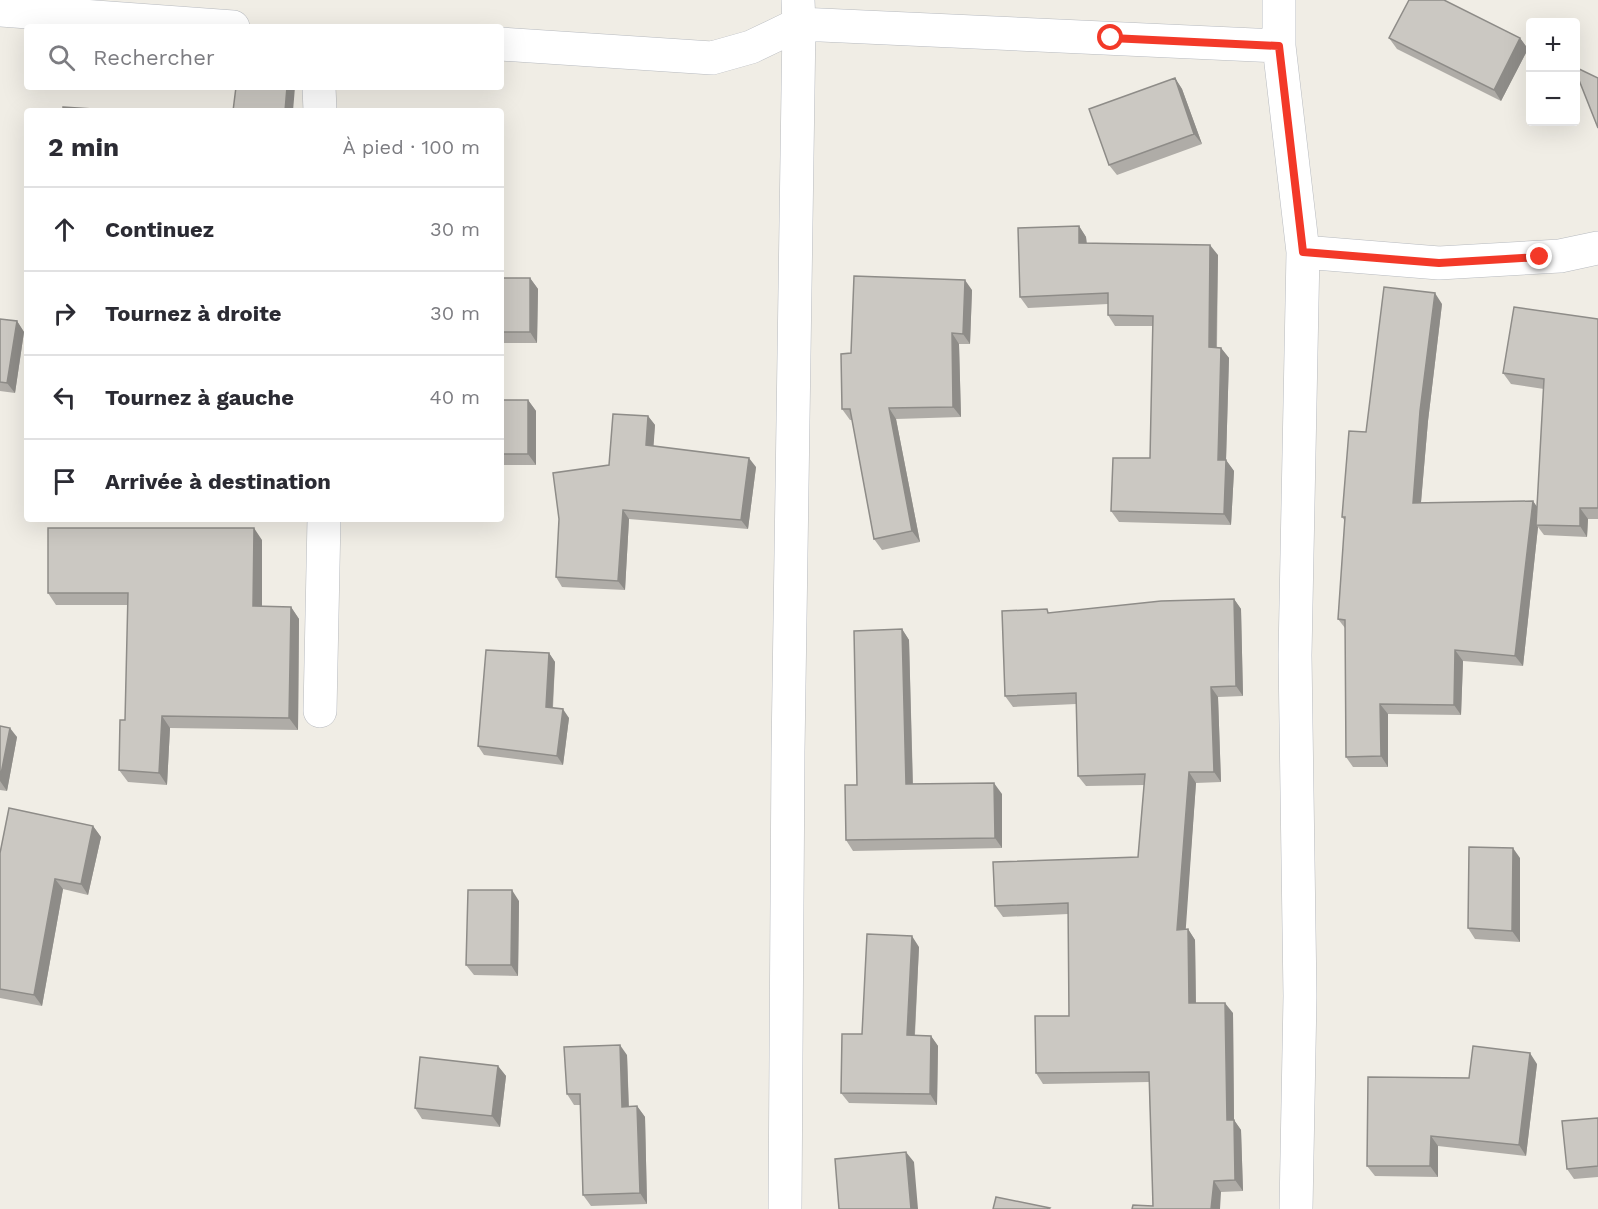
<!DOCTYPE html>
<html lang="fr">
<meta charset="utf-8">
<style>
:root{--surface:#fff;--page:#f2f2f3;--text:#2b2b33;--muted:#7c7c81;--line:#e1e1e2}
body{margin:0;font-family:"Work Sans",sans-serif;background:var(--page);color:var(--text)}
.controls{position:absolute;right:18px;top:18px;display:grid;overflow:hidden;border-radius:6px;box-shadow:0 6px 24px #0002}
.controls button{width:54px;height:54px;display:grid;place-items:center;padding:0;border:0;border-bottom:2px solid var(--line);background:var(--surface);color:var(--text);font:30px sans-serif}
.stop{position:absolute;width:18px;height:18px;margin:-14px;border:4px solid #f33928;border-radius:50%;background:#fff}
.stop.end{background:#f33928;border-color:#fff;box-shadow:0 2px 6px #0008}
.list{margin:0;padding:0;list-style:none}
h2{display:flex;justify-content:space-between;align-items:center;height:78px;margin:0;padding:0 24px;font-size:26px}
h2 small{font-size:20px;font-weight:400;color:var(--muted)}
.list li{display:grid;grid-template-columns:39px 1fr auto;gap:18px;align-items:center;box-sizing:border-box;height:84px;padding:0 24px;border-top:2px solid var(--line)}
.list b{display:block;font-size:22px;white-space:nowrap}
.list em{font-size:20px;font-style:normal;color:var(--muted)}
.icon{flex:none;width:33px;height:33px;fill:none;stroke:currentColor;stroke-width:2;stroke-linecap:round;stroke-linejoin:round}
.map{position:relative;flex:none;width:1598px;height:1209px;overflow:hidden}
.search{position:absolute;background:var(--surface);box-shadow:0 6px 24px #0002;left:24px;top:24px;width:480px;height:66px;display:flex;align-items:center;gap:15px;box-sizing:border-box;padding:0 21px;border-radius:6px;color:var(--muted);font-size:22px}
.panel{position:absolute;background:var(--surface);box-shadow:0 6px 24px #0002;left:24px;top:108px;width:480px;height:414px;border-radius:6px}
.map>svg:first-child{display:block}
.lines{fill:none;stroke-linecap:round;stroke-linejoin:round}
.street-casing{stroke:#b7babf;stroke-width:34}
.street{stroke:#fff;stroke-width:33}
.wall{fill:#afaca7}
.shaded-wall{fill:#8e8c88}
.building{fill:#cbc8c2;stroke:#8e8c88;stroke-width:1.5}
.route{stroke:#f33928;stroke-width:8}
</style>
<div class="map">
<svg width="1598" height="1209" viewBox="0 0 1598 1209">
<rect width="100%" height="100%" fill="#f0ede5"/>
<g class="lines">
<defs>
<path id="street" d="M 1279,0 L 1279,46 L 1303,252 L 1295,655 L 1300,996 L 1296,1209
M 0,10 L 233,27
M 501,44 L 712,58 L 751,47 L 799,24 L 1279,46
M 319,87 L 320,111
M 1303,252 L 1439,263 L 1560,256 L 1598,248
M 320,711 L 324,519
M 785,1209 L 788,752 L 799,24 L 798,0"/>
</defs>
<!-- street casing -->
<use href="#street" class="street-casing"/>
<!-- street -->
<use href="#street" class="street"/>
</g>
<!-- wall -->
<path class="wall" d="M 1389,38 L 1520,38 L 1528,49 L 1501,101 L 1397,49 Z
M 1175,78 L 1182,89 L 1202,144 L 1117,175 L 1109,165 Z
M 1079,226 L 1086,237 L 1087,243 L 1218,255 L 1217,348 L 1221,348 L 1229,358 L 1226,460 L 1234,471 L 1231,525 L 1119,522 L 1111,511 L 1150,458 L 1153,326 L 1115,326 L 1108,315 L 1108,304 L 1028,308 L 1020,297 Z
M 501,278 L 530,278 L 538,289 L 537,343 L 501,343 Z
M 972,290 L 970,344 L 959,344 L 961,417 L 896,419 L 920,542 L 882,550 L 874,539 L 852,420 L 850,420 L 842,409 L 851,353 Z
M 1442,304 L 1428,421 L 1421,503 L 1533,501 L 1537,508 L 1544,389 L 1511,384 L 1503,373 L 1598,319 L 1598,519 L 1588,519 L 1587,537 L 1544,535 L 1538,527 L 1523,666 L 1463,661 L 1461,715 L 1388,714 L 1388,767 L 1353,767 L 1346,757 L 1345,628 L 1338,619 L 1345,521 L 1342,517 L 1366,432 Z
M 0,319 L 17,321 L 24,332 L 15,393 L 0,391 Z
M 501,400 L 528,400 L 536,411 L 536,465 L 501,465 Z
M 648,416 L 655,425 L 653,446 L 756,467 L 748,529 L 629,519 L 625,590 L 562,587 L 556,577 L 609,465 Z
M 262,540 L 262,607 L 291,607 L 299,619 L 298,730 L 170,728 L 167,785 L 128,782 L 119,770 L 125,720 L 128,605 L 56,605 L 48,593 Z
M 1234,599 L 1241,609 L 1243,696 L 1218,697 L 1221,782 L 1196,783 L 1185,929 L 1188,929 L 1195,940 L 1196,1003 L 1233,1013 L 1234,1120 L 1241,1130 L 1243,1191 L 1221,1192 L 1153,1206 L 1149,1082 L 1043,1084 L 1036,1073 L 1069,1016 L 1068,914 L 1003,917 L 995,906 L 1138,857 L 1144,785 L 1086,786 L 1078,776 L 1076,704 L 1013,707 L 1005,696 L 1050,613 Z
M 902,629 L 909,640 L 913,784 L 1002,794 L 1002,848 L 853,851 L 846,840 L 857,785 Z
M 549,653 L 555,662 L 553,708 L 569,718 L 563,765 L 484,755 L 478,746 Z
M 0,726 L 17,737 L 7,791 L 0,790 Z
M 93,826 L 101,837 L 88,895 L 63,889 L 42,1006 L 0,998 L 0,853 Z
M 1520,858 L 1520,942 L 1475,939 L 1468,928 Z
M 519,901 L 518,976 L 474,975 L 466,965 Z
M 919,947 L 915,1035 L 931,1036 L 938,1046 L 937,1105 L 849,1103 L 841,1093 L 862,1034 Z
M 627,1055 L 629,1107 L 637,1106 L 645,1117 L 647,1204 L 591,1206 L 583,1195 L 581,1105 L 574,1105 L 567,1094 Z
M 1537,1064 L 1526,1156 L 1438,1146 L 1438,1177 L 1375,1176 L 1367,1166 L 1469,1078 Z
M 498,1066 L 506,1076 L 500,1127 L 422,1119 L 415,1108 Z
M 1598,1118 L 1598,1177 L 1574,1179 L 1567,1169 Z"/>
<!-- shaded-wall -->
<path class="shaded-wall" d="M 1520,38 L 1528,49 L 1501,101 L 1494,90 Z
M 1175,78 L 1182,89 L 1202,144 L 1194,134 Z
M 287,87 L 295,87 L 293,111 L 285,111 Z
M 1079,226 L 1086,237 L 1087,254 L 1079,243 Z
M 1210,245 L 1218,255 L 1216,358 L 1209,347 Z
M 530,278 L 538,289 L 537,343 L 530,332 Z
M 965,280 L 972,290 L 970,344 L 963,334 Z
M 1435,293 L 1442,304 L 1428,421 L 1420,513 L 1413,503 L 1420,411 Z
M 17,321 L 24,332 L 15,393 L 7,383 Z
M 952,333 L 959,344 L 961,417 L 953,407 Z
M 1221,348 L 1229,358 L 1226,460 L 1234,471 L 1231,525 L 1224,514 L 1218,460 Z
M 528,400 L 536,411 L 536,465 L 528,454 Z
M 889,408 L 896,419 L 920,542 L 912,531 Z
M 648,416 L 655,425 L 653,454 L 646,445 Z
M 749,458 L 756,467 L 748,529 L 741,520 Z
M 1533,501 L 1540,511 L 1536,525 L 1538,527 L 1523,666 L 1515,656 Z
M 1580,508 L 1588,519 L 1587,537 L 1580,526 Z
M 623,510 L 629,519 L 625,590 L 618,581 Z
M 254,528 L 262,540 L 262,619 L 253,606 Z
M 1234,599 L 1241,609 L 1243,696 L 1236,686 Z
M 291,607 L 299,619 L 298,730 L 289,718 Z
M 902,629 L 909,640 L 913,795 L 906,784 Z
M 1455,650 L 1463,661 L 1461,715 L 1454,705 Z
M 549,653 L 555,662 L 552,716 L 546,707 Z
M 1211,687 L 1218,697 L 1221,782 L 1214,772 Z
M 1380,704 L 1388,714 L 1388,767 L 1381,756 Z
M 563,709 L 569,718 L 563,765 L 557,756 Z
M 162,716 L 170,728 L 167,785 L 159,773 Z
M 10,728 L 17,737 L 7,791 L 0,781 L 0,779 Z
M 1189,772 L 1196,783 L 1185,940 L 1177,930 Z
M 994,783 L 1002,794 L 1002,848 L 995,838 Z
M 93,826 L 101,837 L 88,895 L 81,884 Z
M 1513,848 L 1520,858 L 1520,942 L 1512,931 Z
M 55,879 L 63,889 L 42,1006 L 34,995 Z
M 512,890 L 519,901 L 518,976 L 511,965 Z
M 1188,929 L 1195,940 L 1196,1014 L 1189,1003 Z
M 912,936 L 919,947 L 914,1046 L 907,1035 Z
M 1225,1003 L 1233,1013 L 1234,1120 L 1241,1130 L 1243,1191 L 1235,1180 L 1227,1120 Z
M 931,1036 L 938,1046 L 937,1105 L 930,1094 Z
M 620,1045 L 627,1055 L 629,1117 L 622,1107 Z
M 1530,1053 L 1537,1064 L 1526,1156 L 1519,1145 Z
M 498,1066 L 506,1076 L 500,1127 L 492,1116 Z
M 637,1106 L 645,1117 L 647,1204 L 640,1193 Z
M 1431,1136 L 1438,1146 L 1438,1177 L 1430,1166 Z
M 906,1152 L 914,1162 L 918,1209 L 911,1209 Z
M 1214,1181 L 1221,1192 L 1220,1209 L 1211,1209 Z"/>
<!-- building -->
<path class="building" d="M 1409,0 L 1444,0 L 1520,38 L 1494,90 L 1389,38 Z
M 1575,67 L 1598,78 L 1598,128 L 1575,70 Z
M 1175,78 L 1194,134 L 1109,165 L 1089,109 Z
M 236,87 L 287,87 L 285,111 L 233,111 Z
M 63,107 L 124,111 L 63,111 Z
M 1079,226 L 1079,243 L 1210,245 L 1209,347 L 1221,348 L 1218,460 L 1226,460 L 1224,514 L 1111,511 L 1113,458 L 1150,458 L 1153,316 L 1108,315 L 1108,293 L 1020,297 L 1018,228 Z
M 854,276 L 965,280 L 963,334 L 952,333 L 953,407 L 889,408 L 912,531 L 874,539 L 850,409 L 842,409 L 841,354 L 851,353 Z
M 501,278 L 530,278 L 530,332 L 501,332 Z
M 1384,287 L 1435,293 L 1420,411 L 1413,503 L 1533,501 L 1515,656 L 1455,650 L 1454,705 L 1380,704 L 1381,756 L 1346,757 L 1345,620 L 1338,619 L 1345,517 L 1342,517 L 1349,431 L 1366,432 Z
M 1514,307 L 1598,319 L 1598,508 L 1580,508 L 1580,526 L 1536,525 L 1544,379 L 1503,373 Z
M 0,319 L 17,321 L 7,383 L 0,382 Z
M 501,400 L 528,400 L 528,454 L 501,454 Z
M 613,414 L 648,416 L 646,445 L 749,458 L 741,520 L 623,510 L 618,581 L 556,577 L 559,519 L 553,473 L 609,465 Z
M 48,528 L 254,528 L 253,606 L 291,607 L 289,718 L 162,716 L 159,773 L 119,770 L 120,720 L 125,720 L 128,593 L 48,593 Z
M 1234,599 L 1236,686 L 1211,687 L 1214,772 L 1189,772 L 1177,930 L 1188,929 L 1189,1003 L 1225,1003 L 1227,1120 L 1234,1120 L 1235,1180 L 1214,1181 L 1211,1209 L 1132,1209 L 1133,1205 L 1153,1206 L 1149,1072 L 1036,1073 L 1035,1016 L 1069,1016 L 1068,903 L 995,906 L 993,862 L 1138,857 L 1145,774 L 1078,776 L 1076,693 L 1005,696 L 1002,611 L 1047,609 L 1048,613 L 1161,601 Z
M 902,629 L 906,784 L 994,783 L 995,838 L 846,840 L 845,785 L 857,785 L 854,631 Z
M 486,650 L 549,653 L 546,707 L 563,709 L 557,756 L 478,746 Z
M 0,726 L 10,728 L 0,779 Z
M 9,808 L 93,826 L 81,884 L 55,879 L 34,995 L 0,989 L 0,853 Z
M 1469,847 L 1513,848 L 1512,931 L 1468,928 Z
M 468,890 L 512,890 L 511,965 L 466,965 Z
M 867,934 L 912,936 L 907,1035 L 931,1036 L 930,1094 L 841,1093 L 842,1034 L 862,1034 Z
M 620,1045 L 622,1107 L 637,1106 L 640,1193 L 583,1195 L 580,1094 L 567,1094 L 564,1047 Z
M 1473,1046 L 1530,1053 L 1519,1145 L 1431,1136 L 1430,1166 L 1367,1166 L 1368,1077 L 1469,1078 Z
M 420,1057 L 498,1066 L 492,1116 L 415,1108 Z
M 1598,1118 L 1598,1166 L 1567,1169 L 1562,1121 Z
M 906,1152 L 911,1209 L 839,1209 L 835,1159 Z
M 996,1197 L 1050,1208 L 1049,1209 L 993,1209 Z"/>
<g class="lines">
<!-- route -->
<path class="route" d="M 1111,38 L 1279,46 L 1303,252 L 1439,263 L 1540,257"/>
</g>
</svg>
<div class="controls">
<button>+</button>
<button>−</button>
</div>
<div class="stop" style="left:1111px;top:38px"></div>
<div class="stop end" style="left:1540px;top:257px"></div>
<div class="search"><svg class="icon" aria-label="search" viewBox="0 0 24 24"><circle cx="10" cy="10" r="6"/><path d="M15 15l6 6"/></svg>Rechercher</div>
<section class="panel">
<h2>2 min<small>À pied · 100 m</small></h2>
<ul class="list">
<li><svg class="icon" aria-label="ahead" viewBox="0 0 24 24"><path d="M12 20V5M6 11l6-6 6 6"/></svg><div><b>Continuez</b></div><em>30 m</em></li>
<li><svg class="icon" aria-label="right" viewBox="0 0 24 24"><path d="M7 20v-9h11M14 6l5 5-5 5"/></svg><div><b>Tournez à droite</b></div><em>30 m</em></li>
<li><svg class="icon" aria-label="left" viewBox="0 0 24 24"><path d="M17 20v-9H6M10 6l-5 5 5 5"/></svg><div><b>Tournez à gauche</b></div><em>40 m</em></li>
<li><svg class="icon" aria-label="arrive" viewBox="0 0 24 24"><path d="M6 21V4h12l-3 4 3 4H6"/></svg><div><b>Arrivée à destination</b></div></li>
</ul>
</section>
</div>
